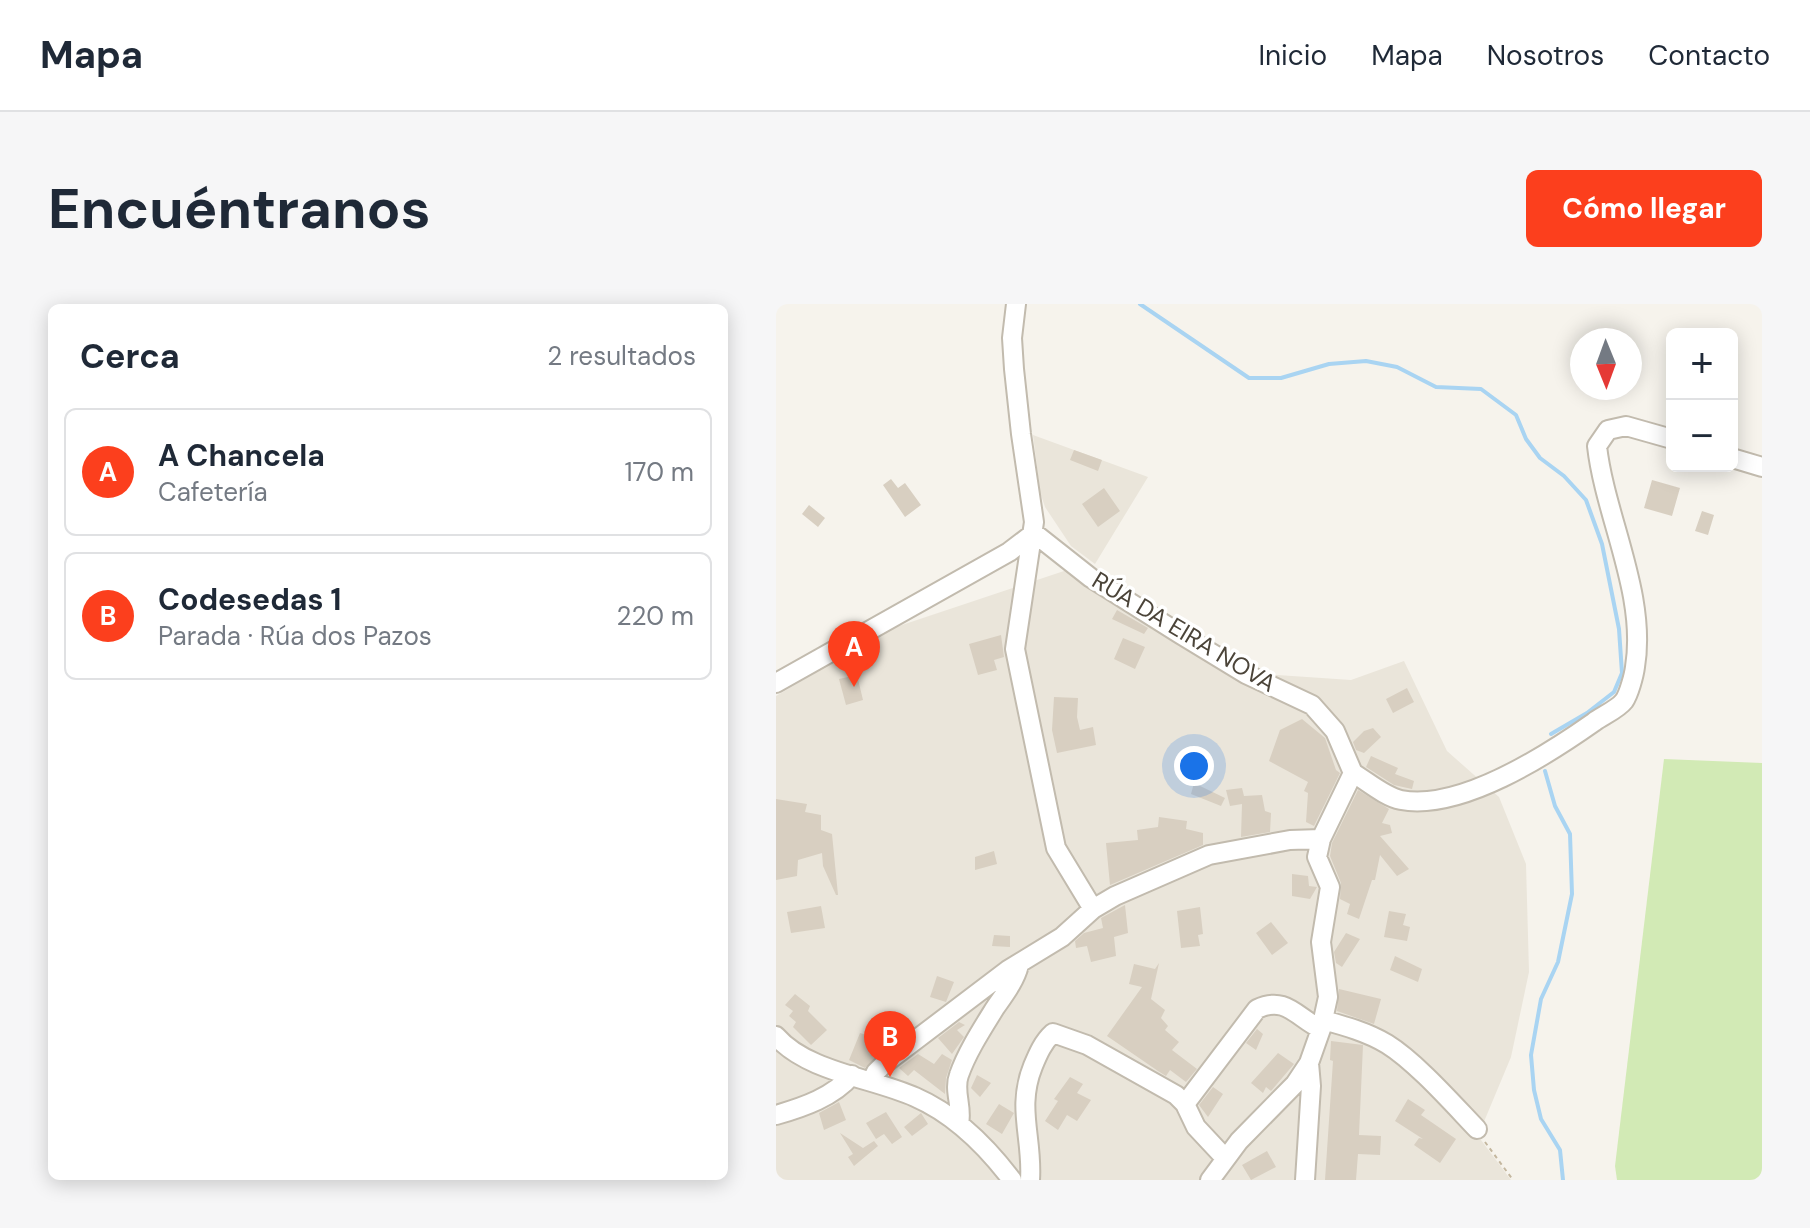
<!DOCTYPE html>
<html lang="es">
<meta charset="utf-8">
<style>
:root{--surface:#fff;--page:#f6f6f7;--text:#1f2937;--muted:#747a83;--line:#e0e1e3;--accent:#fc3f1d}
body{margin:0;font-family:"DM Sans",sans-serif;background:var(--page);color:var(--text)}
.controls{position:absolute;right:24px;top:24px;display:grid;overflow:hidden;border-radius:12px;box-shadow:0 4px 20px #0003}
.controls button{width:72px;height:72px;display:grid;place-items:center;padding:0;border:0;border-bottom:2px solid var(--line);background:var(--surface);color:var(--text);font:40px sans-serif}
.compass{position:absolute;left:794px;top:24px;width:72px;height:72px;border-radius:50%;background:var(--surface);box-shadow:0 4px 20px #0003;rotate:179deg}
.you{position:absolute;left:418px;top:462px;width:28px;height:28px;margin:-20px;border:6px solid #fff;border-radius:50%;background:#1a73e8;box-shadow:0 0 0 12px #1a73e833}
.badge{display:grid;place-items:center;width:52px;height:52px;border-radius:50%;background:var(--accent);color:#fff;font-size:26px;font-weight:700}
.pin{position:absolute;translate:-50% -66px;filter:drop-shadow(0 2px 4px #0008)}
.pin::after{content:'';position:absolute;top:42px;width:28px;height:24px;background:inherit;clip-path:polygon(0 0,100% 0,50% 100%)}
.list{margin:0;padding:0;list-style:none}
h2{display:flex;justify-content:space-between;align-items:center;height:104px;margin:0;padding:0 32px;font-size:34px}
h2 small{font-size:26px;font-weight:400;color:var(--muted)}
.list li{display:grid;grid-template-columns:52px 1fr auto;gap:24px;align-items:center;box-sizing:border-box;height:128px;margin:0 16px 16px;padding:0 16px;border:2px solid var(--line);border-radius:12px}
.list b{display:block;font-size:30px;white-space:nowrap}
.list p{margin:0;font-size:26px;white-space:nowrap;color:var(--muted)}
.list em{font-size:26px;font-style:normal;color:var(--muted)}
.map{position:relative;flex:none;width:986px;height:876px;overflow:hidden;border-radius:12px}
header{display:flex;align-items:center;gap:48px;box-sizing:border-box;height:112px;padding:0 40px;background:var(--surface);border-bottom:2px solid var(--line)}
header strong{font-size:38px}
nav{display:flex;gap:44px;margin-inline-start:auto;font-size:28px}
.intro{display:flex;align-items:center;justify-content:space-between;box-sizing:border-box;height:192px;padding:0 48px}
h1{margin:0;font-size:56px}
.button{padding:20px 36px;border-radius:12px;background:var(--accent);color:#fff;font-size:28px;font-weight:700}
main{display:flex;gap:48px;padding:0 48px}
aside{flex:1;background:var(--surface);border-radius:12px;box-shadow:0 4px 20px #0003}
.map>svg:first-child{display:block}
.residential{fill:#eae5da}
.green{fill:#d2eab5}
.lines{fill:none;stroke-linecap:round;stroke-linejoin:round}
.stream{stroke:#a9d4f2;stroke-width:4}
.building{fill:#d8cfc1}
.minor-casing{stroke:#c2bbae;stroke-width:22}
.path{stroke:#c4b79f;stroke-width:2;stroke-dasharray:4 4;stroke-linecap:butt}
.minor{stroke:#fff;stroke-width:18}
.labels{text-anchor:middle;stroke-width:7;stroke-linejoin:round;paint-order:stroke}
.street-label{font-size:24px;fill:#4b4439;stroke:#fff}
</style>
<header>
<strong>Mapa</strong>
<nav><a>Inicio</a><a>Mapa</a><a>Nosotros</a><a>Contacto</a></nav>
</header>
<div class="intro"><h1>Encuéntranos</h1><a class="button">Cómo llegar</a></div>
<main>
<aside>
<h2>Cerca<small>2 resultados</small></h2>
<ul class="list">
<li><span class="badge">A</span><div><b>A Chancela</b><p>Cafetería</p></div><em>170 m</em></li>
<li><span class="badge">B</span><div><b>Codesedas 1</b><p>Parada · Rúa dos Pazos</p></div><em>220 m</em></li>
</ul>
</aside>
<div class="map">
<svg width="986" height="876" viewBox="0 0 986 876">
<rect width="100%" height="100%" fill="#f6f3ec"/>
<!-- residential -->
<path class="residential" d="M 257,131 L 372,173 L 319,260 L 295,242 L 269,203 L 264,188 Z
M 294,265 L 474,369 L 575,376 L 628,357 L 671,447 L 723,493 L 750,560 L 753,668 L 735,753 L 702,832 L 735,876 L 0,876 L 0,392 L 114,325 Z"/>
<!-- green -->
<path class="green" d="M 888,455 L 986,459 L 986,876 L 841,876 L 839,862 Z"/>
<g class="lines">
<!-- stream -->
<path class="stream" d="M 364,0 L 473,74 L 505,74 L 553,60 L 590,57 L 621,63 L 660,83 L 705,85 L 740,111 L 750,135 L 764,154 L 788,172 L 810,196 L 826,240 L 843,325 L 846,369 L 838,388 L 811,409 L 775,430
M 769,467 L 779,502 L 794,530 L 796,590 L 782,658 L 765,695 L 755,751 L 758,786 L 765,815 L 784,846 L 787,876"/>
</g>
<!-- building -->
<path class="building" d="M 298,146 L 326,156 L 322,167 L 294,156 Z
M 115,175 L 122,184 L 129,179 L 145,201 L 129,213 L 107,181 Z
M 876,176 L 904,184 L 896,212 L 868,204 Z
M 328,184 L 344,207 L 322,223 L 306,200 Z
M 33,201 L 49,214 L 42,223 L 26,210 Z
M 926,207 L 938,211 L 932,231 L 919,227 Z
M 341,306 L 372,324 L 368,330 L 336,315 Z
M 225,331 L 228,353 L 218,356 L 221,366 L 202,371 L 193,340 Z
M 347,334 L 369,343 L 359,365 L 338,355 Z
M 81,371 L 87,396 L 70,401 L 63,375 Z
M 631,384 L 638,398 L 617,409 L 610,395 Z
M 278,393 L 302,394 L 301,413 L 304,426 L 317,423 L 320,441 L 281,449 L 276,426 Z
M 526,415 L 549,434 L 560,466 L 564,469 L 538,522 L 530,518 L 532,489 L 528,487 L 532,478 L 493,457 L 504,426 Z
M 597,424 L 605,433 L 588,449 L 580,446 L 577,438 L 588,427 Z
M 595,452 L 622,464 L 619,470 L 638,477 L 636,485 L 618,481 L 590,463 Z
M 418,479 L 449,494 L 445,502 L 415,490 Z
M 466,484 L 468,492 L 486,491 L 489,507 L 495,509 L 494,528 L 465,533 L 466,500 L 454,502 L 450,486 Z
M 582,486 L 613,505 L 606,519 L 614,521 L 616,529 L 604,532 L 633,565 L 621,572 L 604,551 L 599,576 L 596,576 L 583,615 L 571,610 L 574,600 L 564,595 L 565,579 L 554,552 L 556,539 Z
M 0,495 L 31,500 L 29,508 L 45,511 L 45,526 L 56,530 L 62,591 L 60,591 L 47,562 L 46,549 L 22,556 L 21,572 L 0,576 Z
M 383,513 L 411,517 L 410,525 L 427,529 L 427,541 L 334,581 L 330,539 L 362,536 L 361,526 L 382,523 Z
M 218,547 L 221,560 L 199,566 L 199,553 Z
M 516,570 L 532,572 L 533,582 L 541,583 L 534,595 L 516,592 Z
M 349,601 L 352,629 L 338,633 L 340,652 L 315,658 L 311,642 L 300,644 L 299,637 L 308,629 L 327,624 L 325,614 Z
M 45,602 L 49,624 L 15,629 L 11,608 Z
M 424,603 L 427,630 L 422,631 L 424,642 L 405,644 L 401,607 Z
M 613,607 L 630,610 L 627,621 L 634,623 L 631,637 L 608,633 Z
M 495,618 L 512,639 L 496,651 L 480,629 Z
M 570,629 L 584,635 L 566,663 L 560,659 L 558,648 Z
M 218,631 L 234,632 L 234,643 L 216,642 Z
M 619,652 L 646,665 L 642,678 L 614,666 Z
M 383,659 L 375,695 L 389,706 L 385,714 L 392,722 L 389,726 L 403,738 L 396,746 L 421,765 L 410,778 L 394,766 L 390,772 L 382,767 L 331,732 L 366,683 L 353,680 L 358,660 L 379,665 Z
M 161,672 L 178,678 L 170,698 L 154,693 Z
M 563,685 L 605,695 L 598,720 L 561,707 Z
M 19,690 L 34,702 L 32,707 L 51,726 L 35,741 L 17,723 L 20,718 L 13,712 L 17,707 L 9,701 Z
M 105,712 L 126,727 L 89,764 L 73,756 L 84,729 L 94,732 Z
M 183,718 L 189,721 L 181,726 L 188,733 L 176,750 L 162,734 Z
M 481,725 L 487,730 L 480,746 L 470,739 Z
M 555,737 L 587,741 L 583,831 L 605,832 L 604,851 L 582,850 L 580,876 L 549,876 L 557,757 L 554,756 Z
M 502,749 L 518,760 L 495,787 L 490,783 L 487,789 L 475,779 Z
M 142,750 L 158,760 L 166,750 L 176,756 L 170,774 L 169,790 L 138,766 L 132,772 L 123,764 Z
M 201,771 L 215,779 L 204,793 L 195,784 Z
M 294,773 L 307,780 L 301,789 L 315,796 L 301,817 L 291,811 L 282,826 L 269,817 L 282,797 L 278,795 Z
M 437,783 L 447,790 L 432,813 L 423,801 Z
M 632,795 L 649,806 L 645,811 L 680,835 L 664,859 L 638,841 L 643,834 L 647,835 L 619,817 Z
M 63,798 L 70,816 L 48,826 L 43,809 Z
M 223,800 L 238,809 L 226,830 L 210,820 Z
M 110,808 L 126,833 L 116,840 L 108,830 L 100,835 L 90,819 Z
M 145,809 L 152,820 L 136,832 L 128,823 Z
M 64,829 L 87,844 L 98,837 L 102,842 L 78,862 L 72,853 L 77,850 Z
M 491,847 L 500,863 L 475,876 L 466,861 Z"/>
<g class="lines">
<defs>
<path id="minor" d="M 240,0 L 236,34 L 238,65 L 245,130 L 258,218 L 239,345 L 280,544 L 317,605
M 956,154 L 986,163
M 258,229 L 315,274 L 404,330 L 470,370 L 536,401 L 559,427 L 577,469
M 0,379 L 233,248 L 258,229
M 577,469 C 591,477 609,493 625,496 C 685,507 771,451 818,418 C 826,412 842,405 848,397 C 853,390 858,371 859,363 C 871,290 829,213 821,142 L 832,126 L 850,122 L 896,135
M 547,716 C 569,722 591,728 611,740 C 640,758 677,800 701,825
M 0,732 C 31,768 97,774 139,793 C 178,810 211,843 236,876
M 96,776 L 100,768 L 108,760 L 232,666 L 286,633 L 317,605 L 339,592 L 433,551 L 514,536 L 545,535
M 409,800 L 481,705 C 510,691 521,714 545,725
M 0,811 C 28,803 57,793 76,771
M 183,820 C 187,803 177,787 183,771 C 191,748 206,725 219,704 C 228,691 239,677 243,661
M 254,876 C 257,834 240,804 257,762 C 262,750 267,738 277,729 L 311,741 L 400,791 L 409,800 L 420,823 L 449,854
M 434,876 L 463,837 L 519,780 L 533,759 L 545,725 L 552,693 L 545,638 L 554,583 L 541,553 L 545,535 L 577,469
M 529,876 L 535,782 L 533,759"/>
</defs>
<!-- minor casing -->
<use href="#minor" class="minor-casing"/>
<!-- path -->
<path class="path" d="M 709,838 L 737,876"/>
<!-- minor -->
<use href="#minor" class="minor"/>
</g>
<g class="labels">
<!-- street labels -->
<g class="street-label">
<text transform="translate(408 328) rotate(31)" y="8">RÚA DA EIRA NOVA</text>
</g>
</g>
</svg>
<div class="controls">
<button>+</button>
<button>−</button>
</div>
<svg class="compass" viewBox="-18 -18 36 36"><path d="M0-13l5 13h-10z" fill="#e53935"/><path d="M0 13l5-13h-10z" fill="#747a83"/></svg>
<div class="you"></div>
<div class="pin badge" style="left:78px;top:383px">A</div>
<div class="pin badge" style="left:114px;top:773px">B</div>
</div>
</main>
